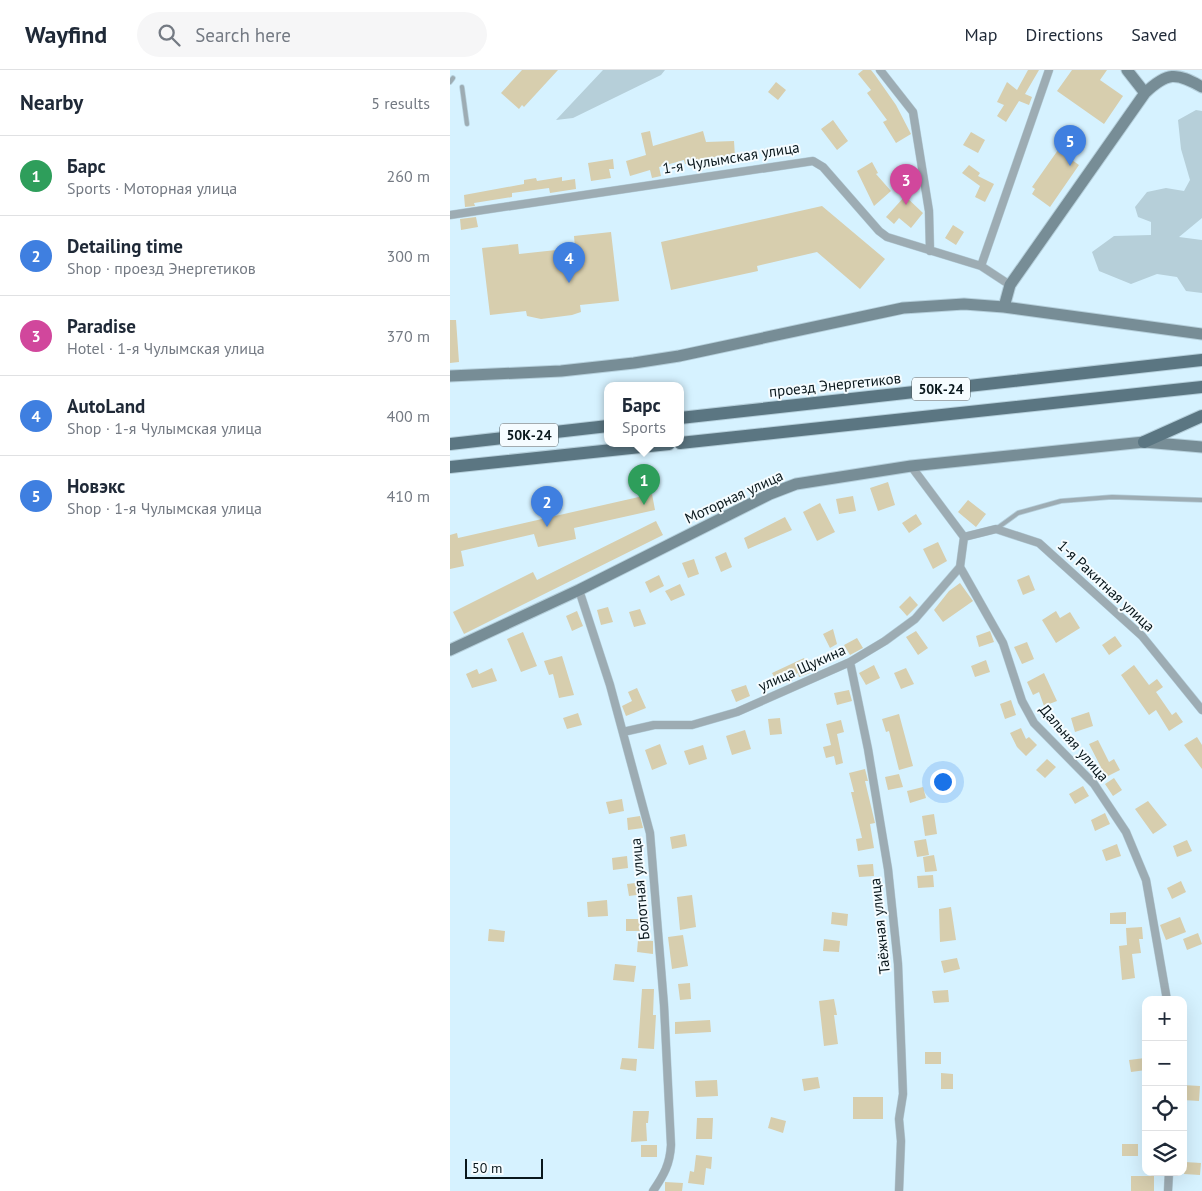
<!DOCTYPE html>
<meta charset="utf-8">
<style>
:root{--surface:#fff;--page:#f6f6f7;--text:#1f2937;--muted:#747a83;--line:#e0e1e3;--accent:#ea580c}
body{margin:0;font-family:"PT Sans",sans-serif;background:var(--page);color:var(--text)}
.controls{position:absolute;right:15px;bottom:15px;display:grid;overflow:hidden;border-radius:10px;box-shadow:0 5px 20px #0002}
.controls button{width:45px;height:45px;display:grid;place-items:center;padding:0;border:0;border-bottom:1px solid var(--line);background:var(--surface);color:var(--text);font:25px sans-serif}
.scale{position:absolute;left:15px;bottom:12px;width:78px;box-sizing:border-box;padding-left:5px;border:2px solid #09171c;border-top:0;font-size:14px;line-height:18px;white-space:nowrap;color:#09171c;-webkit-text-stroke:4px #f5fcff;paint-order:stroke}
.you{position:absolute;left:492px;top:711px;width:18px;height:18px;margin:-12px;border:4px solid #fff;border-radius:50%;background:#1a73e8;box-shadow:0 0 0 8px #1a73e833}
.badge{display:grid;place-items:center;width:32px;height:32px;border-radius:50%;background:var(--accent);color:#fff;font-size:16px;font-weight:700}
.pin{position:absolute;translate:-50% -41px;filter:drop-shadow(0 1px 2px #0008)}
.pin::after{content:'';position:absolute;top:26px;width:18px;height:15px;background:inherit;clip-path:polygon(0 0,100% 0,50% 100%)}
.popup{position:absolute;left:154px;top:312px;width:80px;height:65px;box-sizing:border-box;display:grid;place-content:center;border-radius:10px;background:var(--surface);filter:drop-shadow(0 1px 4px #0005);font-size:16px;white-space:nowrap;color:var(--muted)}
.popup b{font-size:19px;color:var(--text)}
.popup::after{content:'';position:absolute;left:50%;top:100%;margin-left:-10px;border:10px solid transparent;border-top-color:var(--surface)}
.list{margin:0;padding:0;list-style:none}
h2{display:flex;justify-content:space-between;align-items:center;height:65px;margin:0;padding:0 20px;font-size:21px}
h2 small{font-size:16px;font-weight:400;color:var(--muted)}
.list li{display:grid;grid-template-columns:32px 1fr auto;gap:15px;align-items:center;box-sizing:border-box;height:80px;padding:0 20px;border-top:1px solid var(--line)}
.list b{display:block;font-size:19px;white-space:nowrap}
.list p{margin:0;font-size:16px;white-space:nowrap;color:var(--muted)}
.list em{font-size:16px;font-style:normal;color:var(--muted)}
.icon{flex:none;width:28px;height:28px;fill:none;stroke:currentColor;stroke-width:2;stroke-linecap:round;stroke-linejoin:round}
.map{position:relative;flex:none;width:752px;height:1121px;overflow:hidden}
header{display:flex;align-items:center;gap:30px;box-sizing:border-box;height:70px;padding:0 25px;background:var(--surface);border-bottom:1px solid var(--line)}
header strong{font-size:24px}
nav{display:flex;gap:28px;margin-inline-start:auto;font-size:18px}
.search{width:350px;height:45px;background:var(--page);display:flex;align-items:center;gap:12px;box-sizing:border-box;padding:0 18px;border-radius:28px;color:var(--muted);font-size:19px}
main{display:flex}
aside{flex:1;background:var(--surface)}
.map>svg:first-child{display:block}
.green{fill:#b6cfd9}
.building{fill:#d7ceae}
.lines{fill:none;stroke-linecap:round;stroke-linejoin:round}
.lane-casing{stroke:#b5cfdb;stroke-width:5.5}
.street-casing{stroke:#b5cfdb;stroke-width:9}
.secondary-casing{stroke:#b5cfdb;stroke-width:13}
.primary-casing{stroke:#b5cfdb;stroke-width:14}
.lane{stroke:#9dacb3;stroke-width:4}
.street{stroke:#9dacb3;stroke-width:8}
.secondary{stroke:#778d96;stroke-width:11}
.primary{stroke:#5b7682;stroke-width:12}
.labels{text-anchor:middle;stroke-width:4;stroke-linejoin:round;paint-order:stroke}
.shield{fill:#f5fcff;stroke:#505c60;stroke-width:1}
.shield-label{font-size:14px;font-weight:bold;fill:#09171c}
.street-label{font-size:15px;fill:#09171c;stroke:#f5fcff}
</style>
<header>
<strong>Wayfind</strong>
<div class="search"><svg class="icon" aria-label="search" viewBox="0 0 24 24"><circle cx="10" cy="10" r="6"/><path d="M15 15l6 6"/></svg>Search here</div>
<nav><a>Map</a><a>Directions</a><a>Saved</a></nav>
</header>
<main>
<aside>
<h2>Nearby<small>5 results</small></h2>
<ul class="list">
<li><span class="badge" style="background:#2e9e5b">1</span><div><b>Барс</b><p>Sports · Моторная улица</p></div><em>260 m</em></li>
<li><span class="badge" style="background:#3f7fe0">2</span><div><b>Detailing time</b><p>Shop · проезд Энергетиков</p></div><em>300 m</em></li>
<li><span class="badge" style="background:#d1479c">3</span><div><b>Paradise</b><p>Hotel · 1-я Чулымская улица</p></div><em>370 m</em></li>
<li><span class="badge" style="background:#3f7fe0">4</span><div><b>AutoLand</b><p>Shop · 1-я Чулымская улица</p></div><em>400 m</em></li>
<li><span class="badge" style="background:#3f7fe0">5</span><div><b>Новэкс</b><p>Shop · 1-я Чулымская улица</p></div><em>410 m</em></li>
</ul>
</aside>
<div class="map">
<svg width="752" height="1121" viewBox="0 0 752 1121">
<rect width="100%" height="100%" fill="#d6f2ff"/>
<!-- green -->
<path class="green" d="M 153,0 L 215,0 L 211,5 L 123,48 L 106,50 Z
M 746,40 L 752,41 L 752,148 L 729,167 L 752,170 L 752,223 L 736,221 L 727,207 L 707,204 L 681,214 L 649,201 L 642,182 L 664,166 L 701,165 L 701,152 L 688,147 L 685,137 L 697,122 L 716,118 L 734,121 L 740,110 L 731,79 L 728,50 Z"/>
<!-- building -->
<path class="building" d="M 72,0 L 108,0 L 74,37 L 72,35 L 69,39 L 51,23 Z
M 413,0 L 421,0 L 425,5 L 446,35 L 461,64 L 446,73 L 433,52 L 437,50 L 417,23 L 421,20 L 408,4 Z
M 578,0 L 589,0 L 575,24 L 582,27 L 579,35 L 569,31 L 556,52 L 547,46 L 554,35 L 547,32 L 557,12 L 567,20 Z
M 622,0 L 657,0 L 650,10 L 673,26 L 654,54 L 607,21 Z
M 326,12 L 336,20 L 328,30 L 318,22 Z
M 383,50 L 398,71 L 387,80 L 371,59 Z
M 200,61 L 203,76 L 253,61 L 256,72 L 284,71 L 285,87 L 269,86 L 235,94 L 234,90 L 209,97 L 211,106 L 202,108 L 200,100 L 180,106 L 176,91 L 196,85 L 191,63 Z
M 521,62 L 535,70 L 528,83 L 513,75 Z
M 608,80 L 629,95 L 600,137 L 582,124 L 585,119 L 582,117 Z
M 163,89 L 164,99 L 159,99 L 161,108 L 141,111 L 138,93 Z
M 422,92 L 428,103 L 426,104 L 441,121 L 424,136 L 407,101 Z
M 519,95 L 530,103 L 528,106 L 544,114 L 535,132 L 525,127 L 530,116 L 512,103 Z
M 112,107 L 112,111 L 125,109 L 126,119 L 100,123 L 99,118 L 62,123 L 62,127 L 24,133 L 25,136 L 15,137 L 14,125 L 74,114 L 74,110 L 86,108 L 87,111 Z
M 455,126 L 473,143 L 461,158 L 449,148 L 444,154 L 436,147 Z
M 372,136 L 435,189 L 410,219 L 367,182 L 307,196 L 308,201 L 221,220 L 211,172 Z
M 26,147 L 28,157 L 11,160 L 10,149 Z
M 503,155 L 514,162 L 506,175 L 495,168 Z
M 161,162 L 169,231 L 130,235 L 131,242 L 122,245 L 91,249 L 77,246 L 76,241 L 40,245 L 32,178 L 68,174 L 69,184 L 125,178 L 124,166 Z
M 0,250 L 6,250 L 9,292 L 0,293 Z
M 438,412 L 445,435 L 428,441 L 420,418 Z
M 202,424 L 205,440 L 124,458 L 126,469 L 88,477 L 84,464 L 11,481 L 14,496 L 0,499 L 0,465 L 7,463 L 8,468 Z
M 403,426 L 406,441 L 389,444 L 386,429 Z
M 518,430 L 536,444 L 526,457 L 508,442 Z
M 370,433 L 385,462 L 367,471 L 353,442 Z
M 466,444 L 472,454 L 459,463 L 452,453 Z
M 335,447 L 342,460 L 298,479 L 294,468 Z
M 206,451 L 213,465 L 14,564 L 3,542 L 83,502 L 87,510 Z
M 488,472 L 497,491 L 483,499 L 473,479 Z
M 276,482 L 282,497 L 271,502 L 265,487 Z
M 244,489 L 249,504 L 238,508 L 232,493 Z
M 209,505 L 214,516 L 200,523 L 195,512 Z
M 579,505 L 585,520 L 573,525 L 567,510 Z
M 510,513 L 523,531 L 493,552 L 484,540 L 499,521 Z
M 230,514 L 235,525 L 221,531 L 215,521 Z
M 460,526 L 468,535 L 457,546 L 449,537 Z
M 158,537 L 163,552 L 151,555 L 147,540 Z
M 190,539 L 196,554 L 184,557 L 179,542 Z
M 127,541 L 133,556 L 122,561 L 116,546 Z
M 606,541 L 610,548 L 620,542 L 630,558 L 606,573 L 592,550 Z
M 383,559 L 387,574 L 380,578 L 373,564 Z
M 466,561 L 478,578 L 468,585 L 456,567 Z
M 540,561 L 544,572 L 529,577 L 526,566 Z
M 73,562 L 87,596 L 71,602 L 57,569 Z
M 665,566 L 672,576 L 659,585 L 652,575 Z
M 407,568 L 413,578 L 400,585 L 394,575 Z
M 577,572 L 584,589 L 572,594 L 564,577 Z
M 112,586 L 124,625 L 109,628 L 103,604 L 99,605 L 94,591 Z
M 354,588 L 360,603 L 349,607 L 348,603 L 328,614 L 322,603 Z
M 536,590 L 540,602 L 525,607 L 521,596 Z
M 424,595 L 430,608 L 416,615 L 409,603 Z
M 684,595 L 699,615 L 707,609 L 713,617 L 706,622 L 722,645 L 726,642 L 733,652 L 719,661 L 706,640 L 699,645 L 671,605 Z
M 42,598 L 47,611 L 22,618 L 16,604 L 27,599 L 29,604 Z
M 456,598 L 464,614 L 451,619 L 444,603 Z
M 594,603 L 607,631 L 594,636 L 589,622 L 583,625 L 577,612 Z
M 296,615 L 300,626 L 286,632 L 281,620 Z
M 187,618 L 196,638 L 176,646 L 172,636 L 182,631 L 178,622 Z
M 399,620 L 402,631 L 387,635 L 384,623 Z
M 561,630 L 566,645 L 555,649 L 550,634 Z
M 639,642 L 643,656 L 625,662 L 621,648 Z
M 128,643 L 132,655 L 117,659 L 113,648 Z
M 449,644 L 463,696 L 449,700 L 439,661 L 436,662 L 432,649 Z
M 330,648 L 332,664 L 320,665 L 318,649 Z
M 391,650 L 394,662 L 387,664 L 393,693 L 386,695 L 384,686 L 376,688 L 373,677 L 381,675 L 376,654 Z
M 571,658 L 576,669 L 579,667 L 587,675 L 576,686 L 567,677 L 560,663 Z
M 295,660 L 301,679 L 282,685 L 276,666 Z
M 747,667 L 752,675 L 752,699 L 734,675 Z
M 648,670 L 659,692 L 664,689 L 670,700 L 656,707 L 639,674 Z
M 210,674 L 217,694 L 202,700 L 195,680 Z
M 253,675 L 257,689 L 239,695 L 234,681 Z
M 597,689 L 606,697 L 595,708 L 586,700 Z
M 415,699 L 418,711 L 415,711 L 425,753 L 420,754 L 424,778 L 408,781 L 406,769 L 412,768 L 401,722 L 404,722 L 399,703 Z
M 449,704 L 453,717 L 438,720 L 435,707 Z
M 664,708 L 672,720 L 663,726 L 655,714 Z
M 633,716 L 639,726 L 625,734 L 619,724 Z
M 473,717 L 476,728 L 460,733 L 457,721 Z
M 172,729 L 174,741 L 159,744 L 156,732 Z
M 698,731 L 717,755 L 703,764 L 685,739 Z
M 655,743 L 660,754 L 645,761 L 641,750 Z
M 484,744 L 487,764 L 475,766 L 472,746 Z
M 190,746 L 193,758 L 178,760 L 177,748 Z
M 235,764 L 237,776 L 222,779 L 220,767 Z
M 476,769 L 479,785 L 467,787 L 464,771 Z
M 737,770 L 742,781 L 727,787 L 723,776 Z
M 667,774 L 671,786 L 656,791 L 652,780 Z
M 484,785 L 487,801 L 475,802 L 473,787 Z
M 177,786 L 178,798 L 163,800 L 162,788 Z
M 423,794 L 424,806 L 409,807 L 407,795 Z
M 483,805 L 484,817 L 468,818 L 467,806 Z
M 731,811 L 736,822 L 722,829 L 717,818 Z
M 193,812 L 194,824 L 179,826 L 177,814 Z
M 242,825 L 246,857 L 230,860 L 227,827 Z
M 157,830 L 158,846 L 138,847 L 137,832 Z
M 501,837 L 506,870 L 490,872 L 489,839 Z
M 382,842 L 398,844 L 397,856 L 381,854 Z
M 676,842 L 676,854 L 660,854 L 660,843 Z
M 730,847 L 736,862 L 716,870 L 710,855 Z
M 176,849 L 192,849 L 192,861 L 176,861 Z
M 692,857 L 693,869 L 689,869 L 691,883 L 682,884 L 685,908 L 672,910 L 669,876 L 677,875 L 676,858 Z
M 39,859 L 55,861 L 54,872 L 38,871 Z
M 748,863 L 752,874 L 737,880 L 733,869 Z
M 233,865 L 238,896 L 222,899 L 218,867 Z
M 374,869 L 390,871 L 389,882 L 373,881 Z
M 188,870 L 203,871 L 203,884 L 187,882 Z
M 507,888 L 510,899 L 494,903 L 491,891 Z
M 165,894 L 186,896 L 184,912 L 163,910 Z
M 240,913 L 241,929 L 230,930 L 228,914 Z
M 192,919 L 204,919 L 203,945 L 206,945 L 204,979 L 188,978 Z
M 498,920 L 499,932 L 484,933 L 482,921 Z
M 384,929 L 387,945 L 384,945 L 388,974 L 374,976 L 369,931 Z
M 260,950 L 261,962 L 225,964 L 225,952 Z
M 475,982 L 491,982 L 491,994 L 475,994 Z
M 172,988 L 187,989 L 186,1001 L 170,999 Z
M 695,988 L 696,1000 L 681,1002 L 679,990 Z
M 491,1003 L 503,1004 L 503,1019 L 491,1019 Z
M 368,1007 L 370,1018 L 354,1021 L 352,1009 Z
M 267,1010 L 268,1026 L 246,1027 L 245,1011 Z
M 733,1015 L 750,1016 L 749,1031 L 733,1030 Z
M 403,1027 L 433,1027 L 433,1049 L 403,1049 Z
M 183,1041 L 199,1041 L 198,1053 L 196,1053 L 197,1071 L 181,1072 Z
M 321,1047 L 336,1051 L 333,1063 L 318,1058 Z
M 247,1048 L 263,1048 L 262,1069 L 246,1069 Z
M 672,1074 L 688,1074 L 688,1086 L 672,1086 Z
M 191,1075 L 207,1075 L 207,1087 L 191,1087 Z
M 246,1085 L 262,1087 L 261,1099 L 256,1098 L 254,1115 L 238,1113 L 240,1101 L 244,1102 Z
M 735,1092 L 751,1093 L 750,1105 L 734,1104 Z
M 681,1106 L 704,1106 L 704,1121 L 681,1121 Z
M 215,1112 L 233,1113 L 232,1121 L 215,1121 Z"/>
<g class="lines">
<defs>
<path id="lane" d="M 0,12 L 3,8
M 12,17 L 17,54
M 546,459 L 568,443 L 611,431 L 662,427 L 752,430"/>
<path id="street" d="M 430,0 L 463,42 L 479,141 L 480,181
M 0,145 L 363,91 L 373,97 L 429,161 L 437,167 L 531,196 L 560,215
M 531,196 L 599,0
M 461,396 L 514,467 L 510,497 L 553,573 L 572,631 L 584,653 L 644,714 L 676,762 L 696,810 L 717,930
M 514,467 L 546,459 L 589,473 L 692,566 L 752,640
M 129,520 L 160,615 L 200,763 L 214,935 L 221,1075 C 220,1094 214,1105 203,1121
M 400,592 L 418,679 L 438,799 L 448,894 L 453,1024 L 449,1049 L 451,1071 L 449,1121
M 173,662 L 204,655 L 242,655 L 287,642 L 400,592 L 435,571 L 465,549 L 510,497
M 718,1121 L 719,1102"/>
<path id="secondary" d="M 677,0 L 695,23
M 554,237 L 560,215 L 695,23 C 717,2 726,2 752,17
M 0,306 L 111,301 L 184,293 L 229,286 L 453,238 L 514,234 L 554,237 L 752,264
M 0,580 L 129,520 L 320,424 L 346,414 L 461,396 L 694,372 L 752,377"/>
<path id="primary" d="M 230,348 L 752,290
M 694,372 L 752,346
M 230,373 L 752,317
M 0,374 L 158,356
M 0,397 L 219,374"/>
</defs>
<!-- lane casing -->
<use href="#lane" class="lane-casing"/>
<!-- street casing -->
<use href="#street" class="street-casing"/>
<!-- secondary casing -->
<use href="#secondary" class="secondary-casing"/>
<!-- primary casing -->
<use href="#primary" class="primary-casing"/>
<!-- lane -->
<use href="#lane" class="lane"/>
<!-- street -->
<use href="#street" class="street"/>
<!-- secondary -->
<use href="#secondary" class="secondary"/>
<!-- primary -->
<use href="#primary" class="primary"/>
</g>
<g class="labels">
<!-- shield labels -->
<g class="shield">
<rect x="462" y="307.5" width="58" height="23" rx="4"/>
<rect x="50" y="353.5" width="58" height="23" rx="4"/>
</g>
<g class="shield-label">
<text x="491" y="324">50К-24</text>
<text x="79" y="370">50К-24</text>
</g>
<!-- street labels -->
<g class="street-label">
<text transform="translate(281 88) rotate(-9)" y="5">1-я Чулымская улица</text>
<text transform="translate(385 315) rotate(-6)" y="5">проезд Энергетиков</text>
<text transform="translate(284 427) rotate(-25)" y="5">Моторная улица</text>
<text transform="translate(656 516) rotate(43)" y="5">1-я Ракитная улица</text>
<text transform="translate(352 598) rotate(-24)" y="5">улица Щукина</text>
<text transform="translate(624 673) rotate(49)" y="5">Дальняя улица</text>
<text transform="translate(190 819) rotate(-95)" y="5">Болотная улица</text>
<text transform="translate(430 856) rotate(-96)" y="5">Таёжная улица</text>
</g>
</g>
</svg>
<div class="controls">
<button>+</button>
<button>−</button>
<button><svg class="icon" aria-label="locate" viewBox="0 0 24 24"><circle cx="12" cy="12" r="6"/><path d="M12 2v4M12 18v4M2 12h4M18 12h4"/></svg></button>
<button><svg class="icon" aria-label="layers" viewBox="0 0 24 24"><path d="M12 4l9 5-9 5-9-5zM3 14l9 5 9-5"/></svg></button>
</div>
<div class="scale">50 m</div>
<div class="you"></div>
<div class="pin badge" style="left:194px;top:435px;background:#2e9e5b">1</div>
<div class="popup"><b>Барс</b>Sports</div>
<div class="pin badge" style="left:97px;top:457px;background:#3f7fe0">2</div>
<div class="pin badge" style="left:456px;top:135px;background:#d1479c">3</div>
<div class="pin badge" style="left:119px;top:213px;background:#3f7fe0">4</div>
<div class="pin badge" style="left:620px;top:96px;background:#3f7fe0">5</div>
</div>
</main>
